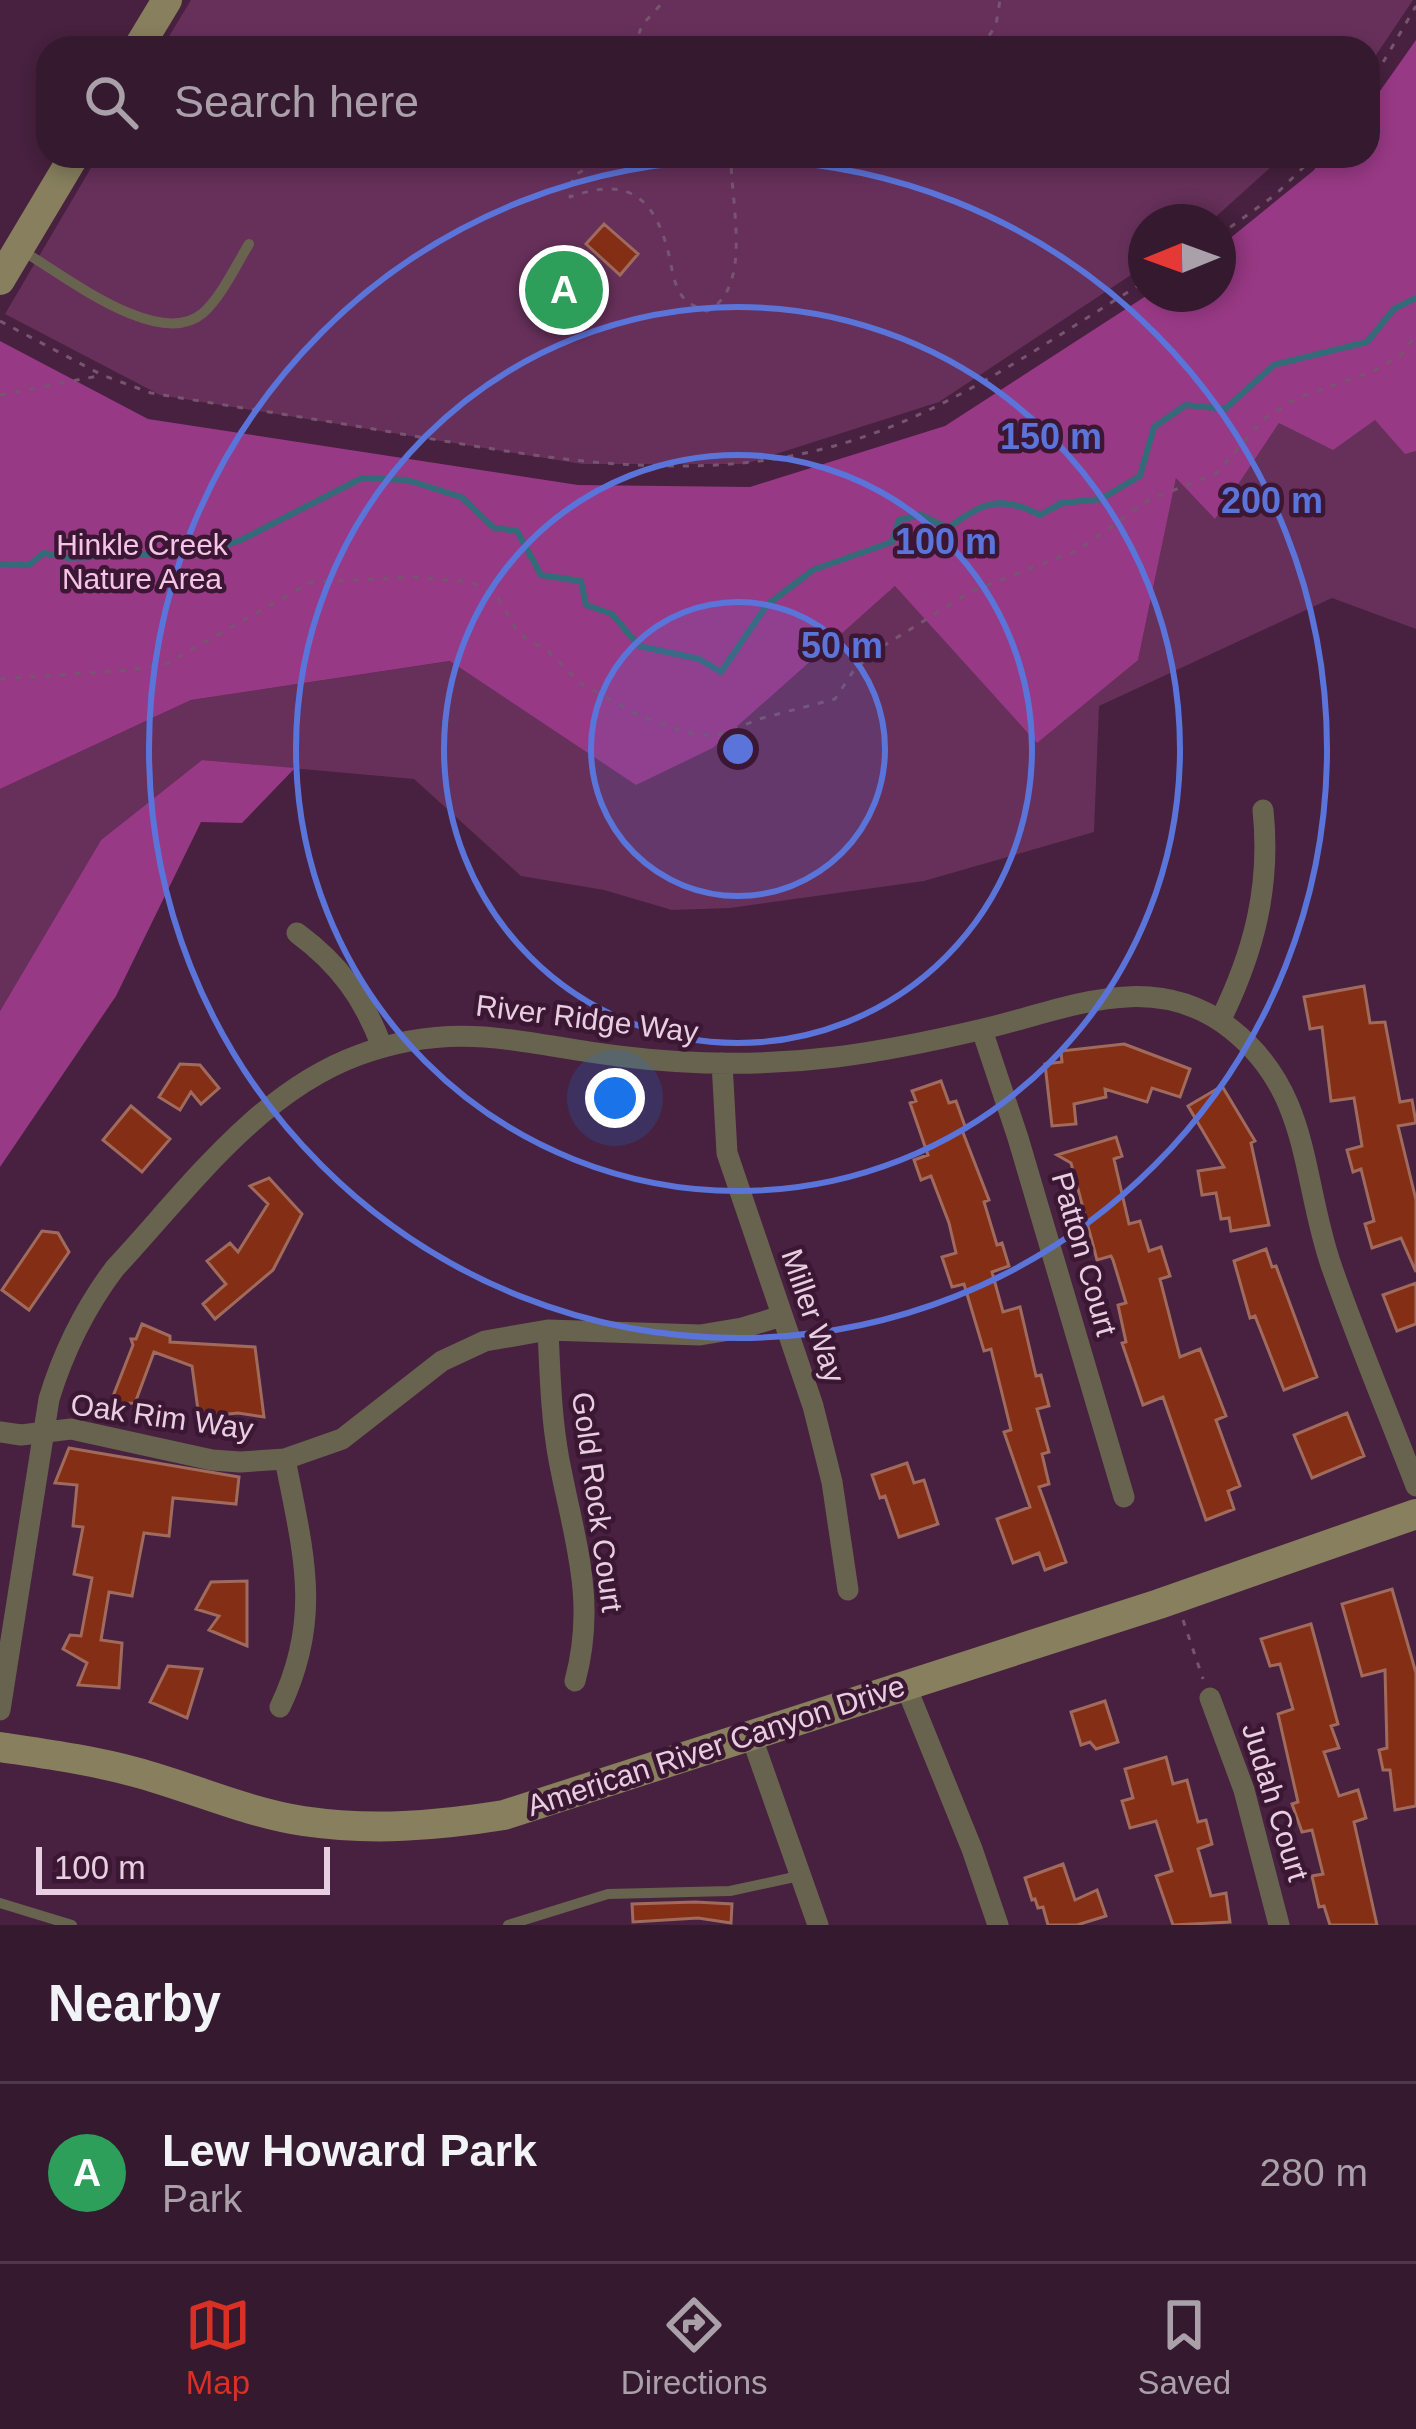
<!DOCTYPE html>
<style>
:root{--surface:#35192f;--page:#3d2237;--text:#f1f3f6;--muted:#aaa0aa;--line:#4f384b;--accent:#d93025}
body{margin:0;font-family:Arial,sans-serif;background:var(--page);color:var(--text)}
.compass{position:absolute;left:1128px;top:204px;width:108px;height:108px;border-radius:50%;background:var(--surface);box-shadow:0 6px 18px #0003;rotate:269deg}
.scale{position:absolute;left:36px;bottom:30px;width:294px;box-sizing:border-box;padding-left:12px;border:6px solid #e7cee0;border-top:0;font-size:33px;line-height:42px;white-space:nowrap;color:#e7cee0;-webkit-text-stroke:9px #3c1734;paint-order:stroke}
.you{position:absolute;left:615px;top:1098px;width:42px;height:42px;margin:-30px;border:9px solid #fff;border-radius:50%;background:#1a73e8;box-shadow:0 0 0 18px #1a73e833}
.badge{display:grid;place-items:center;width:78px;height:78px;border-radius:50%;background:var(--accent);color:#fff;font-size:39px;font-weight:700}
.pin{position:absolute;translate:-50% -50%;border:6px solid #fff;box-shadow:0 3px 12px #0006}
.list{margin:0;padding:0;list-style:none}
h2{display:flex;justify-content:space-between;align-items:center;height:156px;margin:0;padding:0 48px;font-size:51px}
h2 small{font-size:39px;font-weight:400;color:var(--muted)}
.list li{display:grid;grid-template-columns:78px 1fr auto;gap:36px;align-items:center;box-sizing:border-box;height:180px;padding:0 48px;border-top:3px solid var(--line)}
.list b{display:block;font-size:45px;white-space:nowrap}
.list p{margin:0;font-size:39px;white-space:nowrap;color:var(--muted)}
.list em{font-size:39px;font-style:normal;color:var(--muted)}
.icon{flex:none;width:66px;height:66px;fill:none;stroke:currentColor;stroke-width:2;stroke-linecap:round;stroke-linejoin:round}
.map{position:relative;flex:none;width:1416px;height:1925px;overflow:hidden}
.search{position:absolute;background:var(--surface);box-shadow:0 6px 18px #0003;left:36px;right:36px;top:36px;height:132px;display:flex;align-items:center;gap:30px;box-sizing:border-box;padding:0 42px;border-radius:36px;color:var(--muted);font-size:45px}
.sheet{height:336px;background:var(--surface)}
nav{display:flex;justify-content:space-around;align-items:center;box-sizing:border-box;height:168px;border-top:3px solid var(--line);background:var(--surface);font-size:33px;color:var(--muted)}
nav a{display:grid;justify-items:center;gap:6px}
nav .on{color:var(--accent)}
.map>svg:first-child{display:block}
.green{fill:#66305a}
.forest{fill:#983985}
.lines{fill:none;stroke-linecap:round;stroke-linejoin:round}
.stream{stroke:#336b78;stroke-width:6}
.building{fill:#842e15;stroke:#a06b5c;stroke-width:3}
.path{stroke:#775570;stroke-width:3;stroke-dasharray:6 9;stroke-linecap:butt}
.service{stroke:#68634e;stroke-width:10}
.minor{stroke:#68634e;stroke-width:21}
.secondary{stroke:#877f5d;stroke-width:30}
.ring{fill:none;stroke:#5a74da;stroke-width:6}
.labels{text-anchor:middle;stroke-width:9;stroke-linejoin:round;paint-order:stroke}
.park-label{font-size:30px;fill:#f6c4e8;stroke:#3c1734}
.street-label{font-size:30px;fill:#e7cee0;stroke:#3c1734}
.centre{fill:#5a74da;stroke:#3c1734;stroke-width:6}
.ring-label{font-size:36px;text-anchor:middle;font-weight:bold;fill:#5a74da;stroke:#3c1734;stroke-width:9;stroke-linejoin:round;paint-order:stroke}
</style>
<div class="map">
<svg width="1416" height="1925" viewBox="0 0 1416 1925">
<rect width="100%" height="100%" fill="#47213f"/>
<!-- green -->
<path class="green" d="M 191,0 L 1413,0 L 1368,67 L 1368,48 L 162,48 Z
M 98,156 L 1283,156 L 1210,222 L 1146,222 L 1146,265 L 939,402 L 745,464 L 582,464 L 160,395 L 5,314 Z
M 1375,419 L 1405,453 L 1416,451 L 1416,629 L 1332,598 L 1099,706 L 1094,832 L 924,881 L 730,908 L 672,910 L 604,890 L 521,876 L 414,779 L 202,760 L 101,840 L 0,1011 L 0,789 L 191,700 L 451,661 L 636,784 L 713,748 L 895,586 L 1138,660 L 1176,477 L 1215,518 L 1279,423 Z"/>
<!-- forest -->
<path class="forest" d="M 1416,40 L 1416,451 L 1405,454 L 1375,420 L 1333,450 L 1279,423 L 1215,519 L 1176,478 L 1138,660 L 1037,743 L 895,586 L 713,748 L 636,785 L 450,661 L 191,700 L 0,789 L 0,341 L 148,419 L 578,485 L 750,487 L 945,426 L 1149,294 L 1218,294 L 1218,248 L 1313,171 L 1326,156 L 1368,156 L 1368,108 Z
M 202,760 L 295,768 L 242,823 L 201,822 L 116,996 L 0,1167 L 0,1011 L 101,840 Z"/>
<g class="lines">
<!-- stream -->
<path class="stream" d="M 0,564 L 29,565 L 44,553 L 69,558 L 208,552 L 243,539 L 362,478 L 407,480 L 461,497 L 494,528 L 517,531 L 541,575 L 581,581 L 586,605 L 612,614 L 639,646 L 699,659 L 721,672 L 767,605 L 813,570 L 892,542 L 899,520 L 921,515 L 948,528 C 984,503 998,494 1040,515 L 1062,503 L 1101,499 L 1140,476 L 1154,427 L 1186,405 L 1225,409 L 1274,365 L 1367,342 L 1394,309 L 1416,298"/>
</g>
<!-- building -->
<path class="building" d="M 604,224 L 638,254 L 620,275 L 586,244 Z
M 1364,986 L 1370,1023 L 1385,1022 L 1400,1102 L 1412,1100 L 1416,1123 L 1398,1126 L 1416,1200 L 1416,1272 L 1401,1238 L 1372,1248 L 1365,1224 L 1374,1221 L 1361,1169 L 1353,1172 L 1347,1150 L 1362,1146 L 1354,1098 L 1331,1101 L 1322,1027 L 1310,1029 L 1304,997 Z
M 1124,1044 L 1190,1069 L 1180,1097 L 1152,1088 L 1147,1102 L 1105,1089 L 1106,1097 L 1074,1104 L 1076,1124 L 1052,1126 L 1045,1064 L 1062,1062 L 1061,1051 Z
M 180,1064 L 200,1065 L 219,1088 L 201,1104 L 191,1092 L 180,1110 L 159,1097 Z
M 941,1081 L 949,1103 L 956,1101 L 966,1129 L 962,1130 L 989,1200 L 984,1202 L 997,1245 L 1002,1243 L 1009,1266 L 992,1272 L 1003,1312 L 1020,1307 L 1036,1376 L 1041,1375 L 1049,1406 L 1037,1409 L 1049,1452 L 1042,1454 L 1049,1484 L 1039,1487 L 1066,1562 L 1045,1570 L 1039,1553 L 1013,1563 L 997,1519 L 1030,1507 L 1004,1432 L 1011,1430 L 991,1349 L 984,1351 L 964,1284 L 952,1287 L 942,1257 L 956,1253 L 949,1223 L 931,1176 L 921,1180 L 914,1160 L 928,1155 L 910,1103 L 916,1101 L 912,1091 Z
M 1222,1086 L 1255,1141 L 1251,1143 L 1269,1225 L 1231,1231 L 1229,1218 L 1221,1219 L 1216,1193 L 1202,1195 L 1198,1171 L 1224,1167 L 1188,1106 Z
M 131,1106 L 170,1139 L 142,1172 L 103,1140 Z
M 1116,1137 L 1122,1156 L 1114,1159 L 1129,1224 L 1140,1221 L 1149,1251 L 1161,1247 L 1170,1276 L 1160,1279 L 1180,1357 L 1200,1349 L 1226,1416 L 1216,1420 L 1240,1486 L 1228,1491 L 1234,1509 L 1206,1520 L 1163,1397 L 1143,1405 L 1122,1343 L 1126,1342 L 1118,1305 L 1126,1303 L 1113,1260 L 1111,1256 L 1097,1260 L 1071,1163 L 1057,1155 Z
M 269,1178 L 302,1214 L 273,1270 L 215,1319 L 203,1304 L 226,1284 L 207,1261 L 230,1243 L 238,1252 L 268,1204 L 250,1186 Z
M 42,1231 L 58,1233 L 69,1252 L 29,1310 L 2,1290 Z
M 1266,1249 L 1272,1267 L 1276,1266 L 1317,1377 L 1284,1390 L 1255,1316 L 1250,1318 L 1234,1261 Z
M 1416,1283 L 1416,1324 L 1397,1331 L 1383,1295 Z
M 142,1324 L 170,1336 L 170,1342 L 255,1347 L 264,1417 L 238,1413 L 199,1417 L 192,1366 L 154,1352 L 135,1403 L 110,1404 L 133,1345 L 131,1339 L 136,1339 Z
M 1347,1413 L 1364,1456 L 1312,1478 L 1294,1435 Z
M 69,1448 L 239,1477 L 236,1504 L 173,1498 L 169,1536 L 144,1533 L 132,1596 L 109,1592 L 101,1640 L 122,1643 L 119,1688 L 78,1685 L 87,1663 L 63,1649 L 70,1635 L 81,1636 L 92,1578 L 74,1574 L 83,1527 L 73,1526 L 77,1485 L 55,1483 Z
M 907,1463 L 914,1483 L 924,1480 L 938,1524 L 899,1537 L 885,1496 L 880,1498 L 872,1475 Z
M 247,1581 L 247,1646 L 209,1630 L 219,1616 L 196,1609 L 211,1582 Z
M 1392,1589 L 1416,1673 L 1416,1806 L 1395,1810 L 1390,1770 L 1383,1770 L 1379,1750 L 1387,1748 L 1385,1670 L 1362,1676 L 1342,1604 Z
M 1311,1624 L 1338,1724 L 1331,1726 L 1339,1748 L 1324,1752 L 1339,1796 L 1358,1790 L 1366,1818 L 1354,1822 L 1377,1925 L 1330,1925 L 1324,1906 L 1319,1907 L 1312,1876 L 1323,1874 L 1312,1830 L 1302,1832 L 1292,1804 L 1298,1802 L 1278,1714 L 1293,1709 L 1280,1664 L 1270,1666 L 1261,1639 Z
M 168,1666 L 202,1669 L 187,1718 L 150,1702 Z
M 1105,1701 L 1118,1742 L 1096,1749 L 1090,1742 L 1081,1745 L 1071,1712 Z
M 1166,1757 L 1173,1784 L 1187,1780 L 1198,1822 L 1206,1820 L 1212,1844 L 1198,1849 L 1211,1896 L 1226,1893 L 1230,1922 L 1173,1925 L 1156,1876 L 1172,1871 L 1156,1821 L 1130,1828 L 1122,1801 L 1133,1798 L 1125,1769 Z
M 1063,1864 L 1075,1900 L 1097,1890 L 1106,1916 L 1077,1925 L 1048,1925 L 1043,1907 L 1038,1908 L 1035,1899 L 1032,1900 L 1025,1878 Z
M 695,1902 L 732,1904 L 731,1923 L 698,1918 L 633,1922 L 632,1904 Z"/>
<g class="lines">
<!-- path -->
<path class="path" d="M 634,48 L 642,25 L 665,0
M 981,48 L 996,25 L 1000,0
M 1368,88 L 1416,6
M 609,156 L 573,176 L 570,197 C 625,177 653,194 668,251 C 672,266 673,284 682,296 C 689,305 697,307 707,311 C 754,288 730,200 731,156
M 1218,236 L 1275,195 L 1315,156
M 0,321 L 102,375 L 151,393 C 234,407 318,419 402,434 C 552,459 702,488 851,441 C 957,408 1052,338 1146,281
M 0,395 L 98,376
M 0,679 L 129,670 L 168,663 L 311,582 L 413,577 L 471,582 L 498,598 L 519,634 L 549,652 L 580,683 L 642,717 L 686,732 L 713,736 L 728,732 L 759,719 L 835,699 L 854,670 L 877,650 L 970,592 L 1078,550 L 1149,500 L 1217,473 L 1265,418 L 1297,398 L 1374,371 L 1402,354 L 1416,335
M 1183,1620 L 1203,1679"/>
<!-- service -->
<path class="service" d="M 21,250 C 64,275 159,351 203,313 C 222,296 236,265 249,244
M 0,1903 L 72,1925
M 508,1925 L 608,1894 L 730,1891 L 799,1876"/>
<!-- minor -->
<path class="minor" d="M 297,933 C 339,964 364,998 382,1047
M 1220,1021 C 1254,952 1271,887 1263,810
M 982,1030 L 1018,1138 L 1124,1497
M 722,1063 L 727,1153 L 813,1406 L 832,1482 L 848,1590
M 548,1330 C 550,1373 551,1417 559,1460 C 574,1539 597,1600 575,1681
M 0,1432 L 21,1435 L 71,1429 L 212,1460 L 240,1462 L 285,1459 L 342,1439 L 442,1361 L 485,1341 L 548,1330 L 700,1335 L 742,1328 L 782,1316
M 905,1684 L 972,1849 L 998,1925
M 1210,1698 L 1244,1790 L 1279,1925
M 280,1707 C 323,1617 303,1552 285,1459
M 0,1710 L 49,1399 C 64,1350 84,1309 115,1268 C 186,1192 257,1092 359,1055 C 458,1019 520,1044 618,1056 C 690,1065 763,1066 836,1057 C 884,1051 932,1041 979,1030 C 1063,1011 1152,966 1231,1029 C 1311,1092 1301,1177 1331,1265 C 1357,1340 1388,1413 1416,1486
M 752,1738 L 818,1925"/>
<!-- secondary -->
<path class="secondary" d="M 138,48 L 167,0
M 0,280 L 74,156
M 0,1747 C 46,1754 91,1760 135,1772 C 191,1787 245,1812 303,1821 C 371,1831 436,1826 504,1815 L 1159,1604 L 1416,1514"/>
</g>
<!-- distance rings -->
<circle cx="738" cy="749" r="147" fill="#5a74da" fill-opacity=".12"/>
<g class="ring">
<circle cx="738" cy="749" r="147"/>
<circle cx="738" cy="749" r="294"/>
<circle cx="738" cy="749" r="442"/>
<circle cx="738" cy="749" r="589"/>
</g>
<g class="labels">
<!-- park labels -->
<g class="park-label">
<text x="142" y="555">Hinkle Creek<tspan x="142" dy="34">Nature Area</tspan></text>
</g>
<!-- street labels -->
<g class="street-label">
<text transform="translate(587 1019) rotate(7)" y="10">River Ridge Way</text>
<text transform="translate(1084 1254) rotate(74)" y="10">Patton Court</text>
<text transform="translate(813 1316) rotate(71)" y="10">Miller Way</text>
<text transform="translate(162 1417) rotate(8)" y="10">Oak Rim Way</text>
<text transform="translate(597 1502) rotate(82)" y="10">Gold Rock Court</text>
<text transform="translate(716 1746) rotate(-18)" y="10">American River Canyon Drive</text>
<text transform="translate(1275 1802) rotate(73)" y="10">Judah Court</text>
</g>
</g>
<circle cx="738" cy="749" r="18" class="centre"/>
<g class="ring-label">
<text x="1051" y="449">150 m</text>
<text x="1272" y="513">200 m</text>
<text x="946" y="554">100 m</text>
<text x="842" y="658">50 m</text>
</g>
</svg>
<svg class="compass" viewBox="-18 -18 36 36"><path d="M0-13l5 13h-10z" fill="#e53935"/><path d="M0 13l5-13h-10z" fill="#aaa0aa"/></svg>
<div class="scale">100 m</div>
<div class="you"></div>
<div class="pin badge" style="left:564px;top:290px;background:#2e9e5b">A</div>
<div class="search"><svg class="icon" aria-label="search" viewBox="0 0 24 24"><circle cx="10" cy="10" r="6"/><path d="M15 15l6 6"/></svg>Search here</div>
</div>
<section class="sheet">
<h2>Nearby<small></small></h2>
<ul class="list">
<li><span class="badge" style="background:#2e9e5b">A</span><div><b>Lew Howard Park</b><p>Park</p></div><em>280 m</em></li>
</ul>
</section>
<nav>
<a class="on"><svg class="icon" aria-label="map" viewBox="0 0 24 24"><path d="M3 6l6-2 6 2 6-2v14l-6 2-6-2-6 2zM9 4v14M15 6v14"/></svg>Map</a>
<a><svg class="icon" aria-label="directions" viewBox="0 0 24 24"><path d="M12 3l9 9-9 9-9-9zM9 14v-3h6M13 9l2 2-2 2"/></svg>Directions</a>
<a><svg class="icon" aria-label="saved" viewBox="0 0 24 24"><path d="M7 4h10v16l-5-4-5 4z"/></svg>Saved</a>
</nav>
